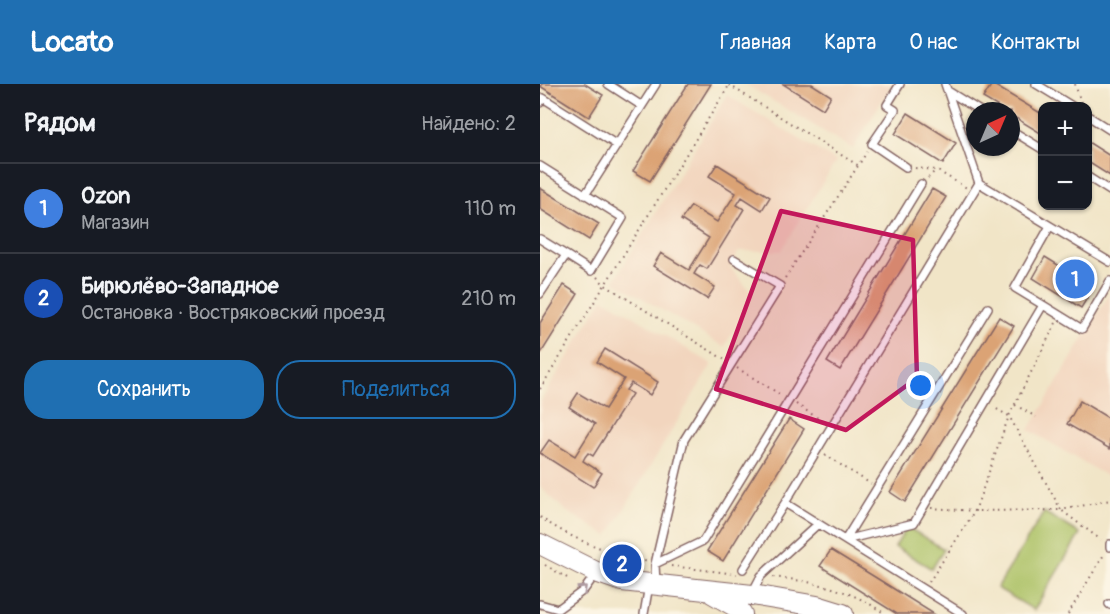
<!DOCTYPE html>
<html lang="ru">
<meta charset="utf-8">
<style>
:root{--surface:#171b24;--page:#20242c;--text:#f1f3f6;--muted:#9ea1a6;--line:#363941;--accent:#1f6fb2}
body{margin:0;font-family:Pangolin,sans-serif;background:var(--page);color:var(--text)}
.controls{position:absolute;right:18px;top:18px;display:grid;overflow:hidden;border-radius:12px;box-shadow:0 2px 4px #0004}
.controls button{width:54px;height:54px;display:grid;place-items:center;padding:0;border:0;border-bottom:2px solid var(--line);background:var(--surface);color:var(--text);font:30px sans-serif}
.compass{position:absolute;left:426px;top:18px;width:54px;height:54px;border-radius:50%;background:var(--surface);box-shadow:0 2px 4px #0004;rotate:44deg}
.you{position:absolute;left:381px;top:302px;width:21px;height:21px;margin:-15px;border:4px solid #fff;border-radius:50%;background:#1a73e8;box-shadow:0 0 0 9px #1a73e833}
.badge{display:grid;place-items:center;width:39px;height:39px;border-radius:50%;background:var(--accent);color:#fff;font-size:20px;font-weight:700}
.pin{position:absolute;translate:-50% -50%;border:3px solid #fff;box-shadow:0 2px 6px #0006}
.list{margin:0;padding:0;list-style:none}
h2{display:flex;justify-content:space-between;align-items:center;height:78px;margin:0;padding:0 24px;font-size:26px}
h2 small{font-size:20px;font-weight:400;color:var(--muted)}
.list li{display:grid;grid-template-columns:39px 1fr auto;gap:18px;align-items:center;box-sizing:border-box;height:90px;padding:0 24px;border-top:2px solid var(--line)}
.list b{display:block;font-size:22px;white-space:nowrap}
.list p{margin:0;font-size:20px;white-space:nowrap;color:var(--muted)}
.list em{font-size:20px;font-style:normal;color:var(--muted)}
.actions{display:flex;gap:12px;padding:18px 24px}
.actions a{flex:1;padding:14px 0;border:2px solid var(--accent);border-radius:24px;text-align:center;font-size:21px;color:var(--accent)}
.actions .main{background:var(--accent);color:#fff}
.map{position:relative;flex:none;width:570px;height:530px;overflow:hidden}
header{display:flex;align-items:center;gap:36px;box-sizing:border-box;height:84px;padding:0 30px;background:var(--accent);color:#fff}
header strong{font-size:28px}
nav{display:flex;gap:33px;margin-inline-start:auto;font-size:21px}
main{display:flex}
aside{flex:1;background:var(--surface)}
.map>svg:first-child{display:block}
.built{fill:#f2d5be}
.green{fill:#adc267;stroke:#7c7049;stroke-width:1.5}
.building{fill:#dba375}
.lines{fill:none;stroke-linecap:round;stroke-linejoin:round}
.lane-casing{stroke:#846462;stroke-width:10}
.secondary-casing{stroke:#846462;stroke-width:22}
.path{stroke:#846462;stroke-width:2;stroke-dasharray:1.5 4.5;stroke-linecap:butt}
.lane{stroke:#fff;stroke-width:7}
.secondary{stroke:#fff;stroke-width:20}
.oneway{stroke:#ae9aa0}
.marked{fill:#c2185b;fill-opacity:0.2;stroke:#c2185b;stroke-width:4.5;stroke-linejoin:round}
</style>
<header>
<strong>Locato</strong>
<nav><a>Главная</a><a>Карта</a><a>О нас</a><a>Контакты</a></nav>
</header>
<main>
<aside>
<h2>Рядом<small>Найдено: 2</small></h2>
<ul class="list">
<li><span class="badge" style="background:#3f7fe0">1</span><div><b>Ozon</b><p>Магазин</p></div><em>110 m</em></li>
<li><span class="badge" style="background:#1a4fb4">2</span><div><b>Бирюлёво-Западное</b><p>Остановка · Востряковский проезд</p></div><em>210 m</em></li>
</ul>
<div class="actions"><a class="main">Сохранить</a><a>Поделиться</a></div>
</aside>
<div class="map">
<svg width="570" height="530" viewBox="0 0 570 530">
<rect width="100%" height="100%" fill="#fcf5e5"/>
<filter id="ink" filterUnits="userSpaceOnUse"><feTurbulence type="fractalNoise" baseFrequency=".0167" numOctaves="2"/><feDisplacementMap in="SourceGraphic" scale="12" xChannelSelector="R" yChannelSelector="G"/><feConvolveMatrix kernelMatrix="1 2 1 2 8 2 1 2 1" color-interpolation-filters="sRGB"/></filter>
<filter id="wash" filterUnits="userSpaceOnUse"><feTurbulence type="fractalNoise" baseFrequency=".008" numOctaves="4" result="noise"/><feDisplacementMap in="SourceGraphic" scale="24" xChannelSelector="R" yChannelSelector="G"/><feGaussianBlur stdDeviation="1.35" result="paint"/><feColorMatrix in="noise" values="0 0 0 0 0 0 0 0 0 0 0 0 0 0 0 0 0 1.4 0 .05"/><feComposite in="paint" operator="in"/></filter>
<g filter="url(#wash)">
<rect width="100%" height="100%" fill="#f1e5c7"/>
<!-- built -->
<path class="built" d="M 205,0 L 352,0 L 313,65 Z
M 187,11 L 296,77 L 241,167 L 199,167 L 190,183 L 214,212 L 184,263 L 74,197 Z
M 570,209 L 570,394 L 489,346 Z
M 63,214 L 172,280 L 68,452 L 26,427 L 0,403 L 0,319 Z"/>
<!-- green -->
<path class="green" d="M 504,428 L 540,450 L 494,526 L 457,504 Z
M 367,443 L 404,465 L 392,485 L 355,463 Z"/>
<g id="blocks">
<!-- building -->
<path class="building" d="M 2,0 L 45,0 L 63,11 L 49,33 L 0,2 Z
M 148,0 L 171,0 L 110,97 L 93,87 Z
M 243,0 L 272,0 L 291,12 L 283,25 Z
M 452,0 L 502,30 L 502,50 L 471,31 L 471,27 L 465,27 L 443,14 Z
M 368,29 L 416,59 L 403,80 L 355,50 Z
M 548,58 L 570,72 L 570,92 L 548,78 Z
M 177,80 L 230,113 L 222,126 L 202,113 L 197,121 L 204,125 L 167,185 L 160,181 L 157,185 L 154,190 L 175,203 L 167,215 L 113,182 L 121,169 L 149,186 L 169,154 L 141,136 L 151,122 L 177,138 L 196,109 L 169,92 Z
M 0,104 L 59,140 L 49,156 L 0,125 Z
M 392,105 L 406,113 L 300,286 L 287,278 Z
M 505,173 L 554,203 L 541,224 L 493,194 Z
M 24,201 L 38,210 L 0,271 L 0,239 Z
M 459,233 L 474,242 L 365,418 L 350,408 Z
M 65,265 L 118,298 L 110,311 L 91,299 L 86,306 L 92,310 L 53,372 L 48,369 L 45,373 L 43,377 L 62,389 L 53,403 L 0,369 L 9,356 L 35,372 L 55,340 L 29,323 L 38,309 L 65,325 L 84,295 L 57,278 Z
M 540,317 L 570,335 L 570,365 L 527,340 Z
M 249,335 L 264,345 L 183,477 L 167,467 Z
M 291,466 L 338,495 L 394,530 L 357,530 L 280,482 Z"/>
</g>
</g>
<g filter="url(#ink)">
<use href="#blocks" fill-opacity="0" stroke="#846462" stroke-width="1.5"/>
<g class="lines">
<defs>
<path id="lane" d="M 68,0 L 102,22
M 360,0 L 347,21 L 355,26 L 332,60 L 366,83
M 405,0 L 439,99
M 496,0 L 532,22
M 408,7 L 440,27
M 0,19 L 3,14 L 77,61
M 548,32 L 570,46
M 471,46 L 502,65
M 0,82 L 83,134 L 51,187 L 26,171 L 0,210
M 548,93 L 570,107
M 45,111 L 116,0
M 0,155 L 26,171
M 503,221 L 475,204 L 510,142
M 448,224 L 305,456 L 374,439 L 503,221 L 542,245 L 570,197
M 245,419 L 439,99 L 570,178
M 570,460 L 570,463
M 115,480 L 163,457 L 381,100
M 203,485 L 245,419 L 423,530
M 116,500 L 115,480 L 144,356 L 240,202 L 194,175
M 212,509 L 221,492 L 278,440
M 0,520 L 18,525 L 44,506 L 55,491
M 569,520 L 570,521
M 104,530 L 109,501"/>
<path id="secondary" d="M 0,460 L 56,488 L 82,497 L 212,511 L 277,522 L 303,530
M 172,509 L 198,524 L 202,530"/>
</defs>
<!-- lane casing -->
<use href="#lane" class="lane-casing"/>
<!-- secondary casing -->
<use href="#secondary" class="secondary-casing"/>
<!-- path -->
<path class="path" d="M 535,0 L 542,22
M 189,1 L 319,82
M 375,84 L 396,86 L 427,104
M 388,94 L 396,86
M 57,193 L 65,201 L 185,276
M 245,194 L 327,68
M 516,239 L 469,332 L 521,426 L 570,416
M 197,284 L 241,311
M 0,305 L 190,0
M 256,320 L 284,338
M 475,321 L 496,333
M 285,371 L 331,400
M 391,424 L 435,427 L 521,426 L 561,456
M 0,433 C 35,458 67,467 108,478
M 5,481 L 29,495
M 131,482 L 197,490
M 233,493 C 275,498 309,504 345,530
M 389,498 L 435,427 L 469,332 L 453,323
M 528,530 L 565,469"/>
<!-- lane -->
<use href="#lane" class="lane"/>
<!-- secondary -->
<use href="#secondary" class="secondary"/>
</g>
<!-- one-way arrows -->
<defs><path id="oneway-chevron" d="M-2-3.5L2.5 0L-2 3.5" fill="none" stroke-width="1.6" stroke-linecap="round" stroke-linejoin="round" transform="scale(1.5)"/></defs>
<use class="oneway" href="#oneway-chevron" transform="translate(43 505) rotate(-45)"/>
</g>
<!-- marked area -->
<path class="marked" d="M 241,127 L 373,156 L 377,294 L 306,346 L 176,305 Z"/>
</svg>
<div class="controls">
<button>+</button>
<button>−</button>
</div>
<svg class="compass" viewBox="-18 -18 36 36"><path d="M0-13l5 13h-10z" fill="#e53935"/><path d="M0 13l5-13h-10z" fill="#9ea1a6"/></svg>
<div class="you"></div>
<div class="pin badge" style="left:535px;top:195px;background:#3f7fe0">1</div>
<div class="pin badge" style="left:82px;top:480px;background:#1a4fb4">2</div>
</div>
</main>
